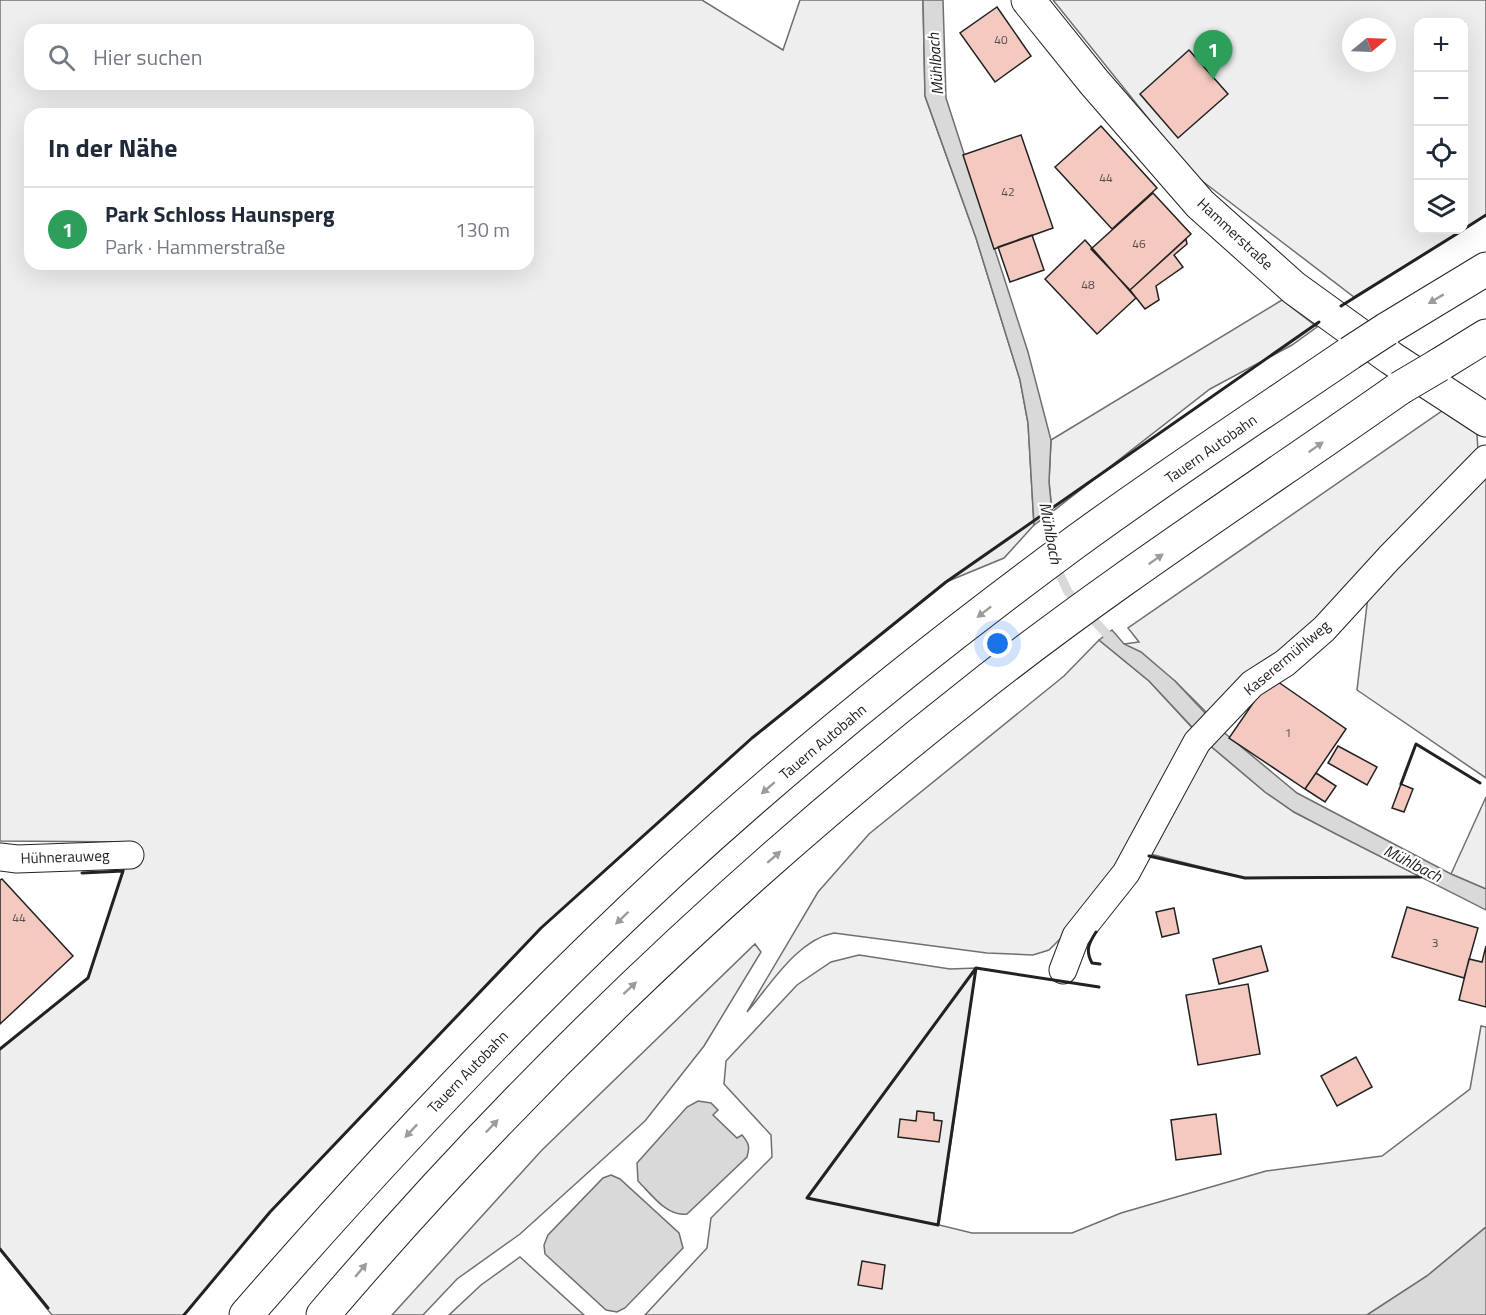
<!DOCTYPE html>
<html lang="de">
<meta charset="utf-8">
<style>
:root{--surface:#fff;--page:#f2f2f3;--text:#1f2937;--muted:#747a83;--line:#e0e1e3;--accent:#1a73e8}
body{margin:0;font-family:"Titillium Web",sans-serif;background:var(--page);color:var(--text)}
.controls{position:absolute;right:18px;top:18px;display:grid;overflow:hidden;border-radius:12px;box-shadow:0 6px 24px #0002}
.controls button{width:54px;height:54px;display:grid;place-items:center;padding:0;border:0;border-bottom:2px solid var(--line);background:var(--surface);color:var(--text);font:30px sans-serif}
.compass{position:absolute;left:1342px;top:18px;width:54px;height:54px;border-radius:50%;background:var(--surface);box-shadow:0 6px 24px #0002;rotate:71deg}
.you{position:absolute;left:998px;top:644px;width:21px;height:21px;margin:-15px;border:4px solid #fff;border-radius:50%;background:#1a73e8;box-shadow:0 0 0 9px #1a73e833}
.badge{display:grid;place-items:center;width:39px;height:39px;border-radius:50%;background:var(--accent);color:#fff;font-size:20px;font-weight:700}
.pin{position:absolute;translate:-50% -50px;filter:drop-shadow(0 2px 3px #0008)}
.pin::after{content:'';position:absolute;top:32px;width:21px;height:18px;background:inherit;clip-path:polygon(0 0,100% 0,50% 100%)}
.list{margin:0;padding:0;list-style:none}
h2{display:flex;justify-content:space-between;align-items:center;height:78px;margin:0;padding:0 24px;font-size:26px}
h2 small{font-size:20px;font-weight:400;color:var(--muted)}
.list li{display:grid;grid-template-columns:39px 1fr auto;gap:18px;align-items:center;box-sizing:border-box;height:84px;padding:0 24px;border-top:2px solid var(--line)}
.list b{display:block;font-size:22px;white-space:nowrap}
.list p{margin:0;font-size:20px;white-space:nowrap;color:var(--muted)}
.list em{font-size:20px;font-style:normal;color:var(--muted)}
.icon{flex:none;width:33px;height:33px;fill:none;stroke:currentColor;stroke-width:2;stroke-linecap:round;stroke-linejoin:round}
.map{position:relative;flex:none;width:1486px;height:1315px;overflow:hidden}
.search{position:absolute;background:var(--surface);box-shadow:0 6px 24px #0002;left:24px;top:24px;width:510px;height:66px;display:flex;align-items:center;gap:15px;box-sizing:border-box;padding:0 21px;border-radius:18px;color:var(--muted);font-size:22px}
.panel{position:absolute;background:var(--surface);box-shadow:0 6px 24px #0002;left:24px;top:108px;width:510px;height:162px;border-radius:18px}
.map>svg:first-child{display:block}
.green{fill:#eee;stroke:#6f6f6f;stroke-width:1.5;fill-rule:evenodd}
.water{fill:#d9d9d9;stroke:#6f6f6f;stroke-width:1.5}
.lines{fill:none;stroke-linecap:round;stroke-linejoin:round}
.stream{stroke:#d9d9d9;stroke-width:9}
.building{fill:#f3c9c0;stroke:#222;stroke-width:1.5}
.minor-casing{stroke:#222;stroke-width:29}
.tertiary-casing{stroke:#222;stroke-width:35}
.motorway-casing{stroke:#222;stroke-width:35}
.minor{stroke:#fff;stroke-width:27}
.tertiary{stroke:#fff;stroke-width:33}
.motorway{stroke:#fff;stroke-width:33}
.motorway-bridge-casing{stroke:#222;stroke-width:35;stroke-linecap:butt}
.motorway-bridge{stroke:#fff;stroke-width:33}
.wall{stroke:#222;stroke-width:3}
.oneway{fill:#9c9c9c}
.labels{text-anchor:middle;stroke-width:4.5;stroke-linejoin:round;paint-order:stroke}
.number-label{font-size:12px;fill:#564c4a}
.street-label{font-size:15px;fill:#222;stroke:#fff}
.water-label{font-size:16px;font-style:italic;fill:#222;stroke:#fff}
</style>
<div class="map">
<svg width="1486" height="1315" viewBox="0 0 1486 1315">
<rect width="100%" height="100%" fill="#fff"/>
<!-- green -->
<path class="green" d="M 0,0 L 702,0 L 783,50 L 800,0 L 923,0 L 925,96 L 976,238 L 1020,380 L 1028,423 L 1034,525 L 1004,558 L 946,582 L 752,738 L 541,928 L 270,1212 L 184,1315 L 52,1315 L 0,1250 L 0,1049 L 88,978 L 133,842 L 0,841 ZM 30,30 L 528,30 L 528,84 L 30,84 ZM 30,114 L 528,114 L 528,264 L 30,264 Z
M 1053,0 L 1486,0 L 1486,215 L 1464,229 L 1464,22 L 1418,22 L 1418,230 L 1463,230 L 1354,297 L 1193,174 ZM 1351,27 L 1387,27 L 1387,63 L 1351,63 Z
M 1282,300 L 1317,327 L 1292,345 L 1210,389 L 1052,512 L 1049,482 L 1051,440 Z
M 1442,411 L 1477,434 L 1478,452 L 1301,640 L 1210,716 L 1175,681 L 1124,644 L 1139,642 L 1128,628 Z
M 1486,475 L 1486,778 L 1357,690 L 1368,596 Z
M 1099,640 L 1149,681 L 1197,733 L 1153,814 L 1061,938 L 1049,950 L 1033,955 L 987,953 L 834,933 C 797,940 771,984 747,1012 L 818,892 L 869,834 L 1064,676 Z
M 1207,743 L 1265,792 L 1294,812 L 1421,877 L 1245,878 L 1150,854 Z
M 1486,797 L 1486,889 L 1451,874 Z
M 755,944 L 761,952 L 704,1046 L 645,1121 L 520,1234 L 457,1279 L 423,1315 L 392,1315 L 542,1150 Z
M 859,955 L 950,969 L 976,968 L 939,1225 L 972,1233 L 1072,1233 L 1121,1213 L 1266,1171 L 1382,1156 L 1470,1089 L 1481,1026 L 1486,1027 L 1486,1227 L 1427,1276 L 1367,1315 L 645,1315 L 707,1248 L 711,1218 L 772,1157 L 771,1135 L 724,1084 L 726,1061 L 797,985 L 831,962 Z
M 520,1257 L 584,1315 L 449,1315 L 481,1285 Z"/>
<!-- water -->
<path class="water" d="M 923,0 L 943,0 L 946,98 L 1028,352 L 1051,440 L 1049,482 L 1052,512 L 1034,525 L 1028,423 L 1020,380 L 976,238 L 925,96 Z
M 1112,630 L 1124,644 L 1141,652 L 1175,681 L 1221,730 L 1297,793 L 1451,874 L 1486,889 L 1486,910 L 1336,834 L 1294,812 L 1265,792 L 1207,743 L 1149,681 L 1099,640 Z
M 698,1101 L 711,1103 L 718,1110 L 713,1115 L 737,1138 L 742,1135 C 749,1143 750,1147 747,1157 L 687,1214 C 667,1217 652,1195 638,1181 L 637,1163 L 687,1107 Z
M 611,1175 L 620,1179 L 679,1233 L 683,1248 L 625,1308 L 617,1312 L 606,1310 L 545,1254 L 544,1245 L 548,1235 L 603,1178 Z
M 1486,1227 L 1486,1315 L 1367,1315 L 1427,1276 Z"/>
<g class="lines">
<!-- stream -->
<path class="stream" d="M 1043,508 L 1052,551
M 1055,564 L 1068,592 L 1078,603
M 1088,614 L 1113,641"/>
</g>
<!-- building -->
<path class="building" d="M 997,7 L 1031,56 L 995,82 L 960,33 Z
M 1189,50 L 1228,94 L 1178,138 L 1140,94 Z
M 1101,126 L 1157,188 L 1112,229 L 1055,167 Z
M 1021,135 L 1053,228 L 994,249 L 963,155 Z
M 1153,193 L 1191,234 L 1130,290 L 1091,249 Z
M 1032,235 L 1044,270 L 1010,282 L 998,247 Z
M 1186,239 L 1187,244 L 1174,255 L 1183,267 L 1156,286 L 1159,300 L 1145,309 L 1130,290 Z
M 1085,240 L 1136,298 L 1097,334 L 1045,279 Z
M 1271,677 L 1346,729 L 1305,789 L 1229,738 Z
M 1338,746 L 1377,767 L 1367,785 L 1328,763 Z
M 1316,773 L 1336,786 L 1325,802 L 1305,789 Z
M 1401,784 L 1413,789 L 1404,812 L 1392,808 Z
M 2,879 L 73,956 L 0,1024 L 0,880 Z
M 1407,907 L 1478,928 L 1464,978 L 1392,957 Z
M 1174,908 L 1179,933 L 1162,937 L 1156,912 Z
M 1261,946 L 1268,971 L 1219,984 L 1213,959 Z
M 1486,946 L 1486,1007 L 1459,1000 L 1469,959 L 1482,962 Z
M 1248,984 L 1260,1054 L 1198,1065 L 1186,995 Z
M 1356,1057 L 1372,1087 L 1337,1106 L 1321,1076 Z
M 917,1111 L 934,1113 L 934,1120 L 942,1121 L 939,1142 L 898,1137 L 900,1119 L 916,1121 Z
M 1216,1114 L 1221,1154 L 1176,1160 L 1171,1120 Z
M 862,1261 L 885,1265 L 882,1289 L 858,1285 Z"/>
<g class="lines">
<defs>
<path id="minor" d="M 0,857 L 17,859 L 130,855
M 1063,970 L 1076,936 L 1126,873 L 1197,742 L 1252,684 L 1285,663 L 1324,629 L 1389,558 L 1486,459"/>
<path id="tertiary" d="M 1028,0 L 1094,82 L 1200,204 L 1294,288 L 1391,358 L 1486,420"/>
<path id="motorway" d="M 1387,329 L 1486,269
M 1439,365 L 1486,336
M 246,1315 C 380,1161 520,1012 670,873 C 796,757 932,648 1070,546 C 1161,479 1256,417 1350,353
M 323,1315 C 519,1085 737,877 974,691 C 1110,583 1258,488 1400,388"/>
</defs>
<!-- minor casing -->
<use href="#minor" class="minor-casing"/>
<!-- tertiary casing -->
<use href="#tertiary" class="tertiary-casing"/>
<!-- motorway casing -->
<use href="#motorway" class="motorway-casing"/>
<!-- minor -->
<use href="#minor" class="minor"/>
<!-- tertiary -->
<use href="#tertiary" class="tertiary"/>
<!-- motorway -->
<use href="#motorway" class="motorway"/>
<defs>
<path id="motorway-bridge" d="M 1350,353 L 1387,329
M 1400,388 L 1439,365"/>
</defs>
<!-- motorway-bridge casing -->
<use href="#motorway-bridge" class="motorway-bridge-casing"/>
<!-- motorway-bridge -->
<use href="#motorway-bridge" class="motorway-bridge"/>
<!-- wall -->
<path class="wall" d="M 1464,229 L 1486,215
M 1341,306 L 1463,230
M 1401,784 L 1416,744 L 1480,783
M 1149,856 L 1245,878 L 1421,877
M 1096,932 C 1089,943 1085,950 1092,963 L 1100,964
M 976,968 L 938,1225 L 807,1198 L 976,968 L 1099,987
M 0,1049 L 88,978 L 123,871 L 82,873
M 0,1249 L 48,1308
M 184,1315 L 270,1212 L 541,928 L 752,738 L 946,582 L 1319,322"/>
</g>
<!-- one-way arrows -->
<defs><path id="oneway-solid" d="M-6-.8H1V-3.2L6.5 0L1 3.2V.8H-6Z" transform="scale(1.5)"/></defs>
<g class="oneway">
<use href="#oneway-solid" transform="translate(1436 299) rotate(149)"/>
<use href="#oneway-solid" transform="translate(1316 447) rotate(-35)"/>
<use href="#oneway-solid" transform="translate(1156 559) rotate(-35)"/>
<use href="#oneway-solid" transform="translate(984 612) rotate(142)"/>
<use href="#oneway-solid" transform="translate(768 788) rotate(139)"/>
<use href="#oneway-solid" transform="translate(774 857) rotate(-41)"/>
<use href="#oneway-solid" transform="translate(622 918) rotate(136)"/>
<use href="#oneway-solid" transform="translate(630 988) rotate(-43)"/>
<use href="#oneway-solid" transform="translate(492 1126) rotate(-46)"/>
<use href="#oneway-solid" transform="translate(411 1131) rotate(133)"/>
<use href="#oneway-solid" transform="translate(361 1270) rotate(-50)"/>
</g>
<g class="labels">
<!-- number labels -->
<g class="number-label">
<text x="1001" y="44">40</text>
<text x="1106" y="182">44</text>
<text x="1008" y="196">42</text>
<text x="1139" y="248">46</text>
<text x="1088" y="289">48</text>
<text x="1288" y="737">1</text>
<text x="19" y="922">44</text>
<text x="1435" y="947">3</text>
</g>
<!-- street labels -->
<g class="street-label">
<text transform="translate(1235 234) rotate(43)" y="5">Hammerstraße</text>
<text transform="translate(1211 449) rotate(-35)" y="5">Tauern Autobahn</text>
<text transform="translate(1287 658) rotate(-40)" y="5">Kaserermühlweg</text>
<text transform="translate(823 742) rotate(-40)" y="5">Tauern Autobahn</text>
<text transform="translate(65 857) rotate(-2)" y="5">Hühnerauweg</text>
<text transform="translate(468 1072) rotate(-46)" y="5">Tauern Autobahn</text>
</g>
<!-- water labels -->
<g class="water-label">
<text transform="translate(935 64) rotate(-94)" y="6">Mühlbach</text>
<text transform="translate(1051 533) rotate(79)" y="6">Mühlbach</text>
<text transform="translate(1413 863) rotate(27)" y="6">Mühlbach</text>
</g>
</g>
</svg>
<div class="controls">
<button>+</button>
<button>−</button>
<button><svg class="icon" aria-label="locate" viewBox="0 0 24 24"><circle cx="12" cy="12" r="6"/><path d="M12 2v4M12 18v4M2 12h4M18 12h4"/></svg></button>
<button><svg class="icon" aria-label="layers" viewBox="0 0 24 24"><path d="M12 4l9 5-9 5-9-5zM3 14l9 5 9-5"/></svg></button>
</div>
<svg class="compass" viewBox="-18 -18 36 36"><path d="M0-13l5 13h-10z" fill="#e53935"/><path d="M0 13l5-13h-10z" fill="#747a83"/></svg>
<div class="you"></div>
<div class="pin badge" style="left:1213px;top:80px;background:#2e9e5b">1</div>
<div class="search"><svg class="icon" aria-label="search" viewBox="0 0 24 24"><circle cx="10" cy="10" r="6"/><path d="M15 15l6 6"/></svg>Hier suchen</div>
<section class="panel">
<h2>In der Nähe<small></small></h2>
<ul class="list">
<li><span class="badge" style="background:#2e9e5b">1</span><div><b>Park Schloss Haunsperg</b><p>Park · Hammerstraße</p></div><em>130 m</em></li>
</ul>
</section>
</div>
